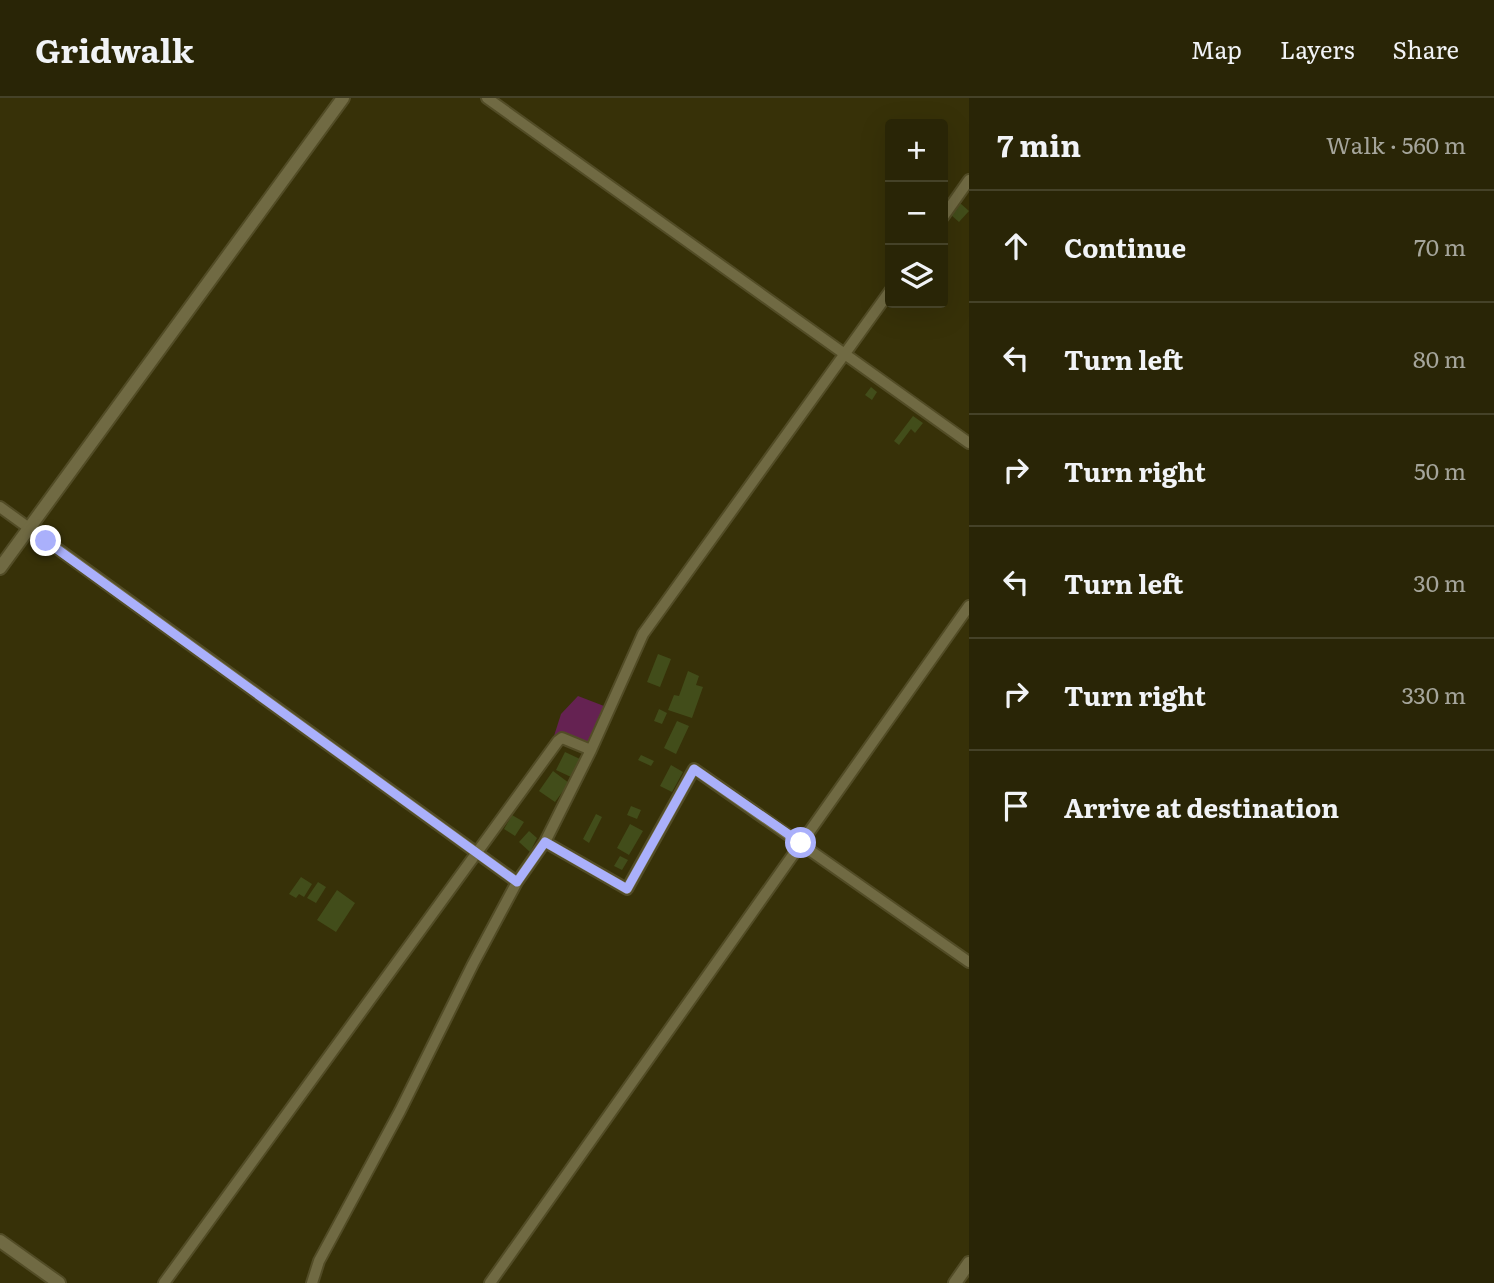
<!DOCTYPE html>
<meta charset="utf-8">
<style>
:root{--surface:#292506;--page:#312d10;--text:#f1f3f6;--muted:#a5a59b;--line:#454228}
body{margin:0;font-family:Literata,serif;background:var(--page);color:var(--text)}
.controls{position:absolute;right:21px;top:21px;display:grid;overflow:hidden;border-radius:7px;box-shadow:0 7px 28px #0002}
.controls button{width:63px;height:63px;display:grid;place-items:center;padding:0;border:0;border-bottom:2px solid var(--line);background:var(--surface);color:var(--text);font:35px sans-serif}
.stop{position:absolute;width:21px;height:21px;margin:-16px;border:5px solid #aab0fb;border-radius:50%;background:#fff}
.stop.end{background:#aab0fb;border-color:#fff;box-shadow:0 2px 7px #0008}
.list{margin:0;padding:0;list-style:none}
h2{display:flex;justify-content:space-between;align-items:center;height:91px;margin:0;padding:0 28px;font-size:30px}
h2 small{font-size:23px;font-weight:400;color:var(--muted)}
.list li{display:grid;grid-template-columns:46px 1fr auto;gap:21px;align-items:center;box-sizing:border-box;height:112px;padding:0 28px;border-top:2px solid var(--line)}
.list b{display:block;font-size:26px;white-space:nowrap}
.list em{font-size:23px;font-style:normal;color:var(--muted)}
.icon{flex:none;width:38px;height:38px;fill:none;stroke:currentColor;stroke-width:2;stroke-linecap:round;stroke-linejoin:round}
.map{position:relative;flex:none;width:969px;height:1185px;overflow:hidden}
header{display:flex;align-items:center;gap:42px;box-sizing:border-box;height:98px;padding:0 35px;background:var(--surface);border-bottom:2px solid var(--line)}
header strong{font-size:33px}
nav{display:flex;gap:38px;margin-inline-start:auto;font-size:24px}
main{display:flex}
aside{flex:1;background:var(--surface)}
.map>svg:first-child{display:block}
.green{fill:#652252}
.building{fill:#424d1a}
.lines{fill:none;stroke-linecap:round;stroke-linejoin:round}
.minor-casing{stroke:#524c26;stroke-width:14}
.tertiary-casing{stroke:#524c26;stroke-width:16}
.minor{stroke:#706a43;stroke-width:10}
.tertiary{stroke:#706a43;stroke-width:12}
.route{stroke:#aab0fb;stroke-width:9}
</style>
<header>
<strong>Gridwalk</strong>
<nav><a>Map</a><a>Layers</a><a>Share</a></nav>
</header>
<main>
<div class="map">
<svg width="969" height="1185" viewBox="0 0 969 1185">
<rect width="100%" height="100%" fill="#373108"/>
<!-- green -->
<path class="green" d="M 578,598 L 604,608 L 587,649 L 554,638 L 561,616 Z"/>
<!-- building -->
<path class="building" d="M 960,105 L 969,113 L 959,124 L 951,117 Z
M 871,289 L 877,294 L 872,302 L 865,297 Z
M 913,318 L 923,325 L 915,335 L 911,331 L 899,347 L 894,343 Z
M 658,556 L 671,561 L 660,589 L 647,584 Z
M 688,573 L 699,578 L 696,587 L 703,589 L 692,620 L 668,612 L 674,597 L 679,598 Z
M 659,611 L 667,615 L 662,626 L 654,623 Z
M 677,623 L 689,628 L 676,656 L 664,650 Z
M 565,654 L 580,661 L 571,679 L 556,672 Z
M 641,657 L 654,663 L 651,668 L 638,662 Z
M 671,667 L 683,674 L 672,694 L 660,688 Z
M 553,673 L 569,685 L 555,704 L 539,693 Z
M 631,708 L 641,712 L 637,721 L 627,717 Z
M 596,716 L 602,719 L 589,745 L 583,741 Z
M 512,717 L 524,724 L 515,738 L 504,731 Z
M 630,726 L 643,733 L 629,757 L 617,750 Z
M 529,733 L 537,740 L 530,754 L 519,744 Z
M 620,758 L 628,762 L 622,772 L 614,768 Z
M 301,779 L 312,786 L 304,799 L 299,796 L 296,800 L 289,796 Z
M 318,784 L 326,789 L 316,805 L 307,800 Z
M 337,792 L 355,805 L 336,834 L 317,822 Z"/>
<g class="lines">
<defs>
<path id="minor" d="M 487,0 L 969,345
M 943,119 L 969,82
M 0,409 L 517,784 L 545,744 L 591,652 L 643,536 L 890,193
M 545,744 L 627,791 L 694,671 L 969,864
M 164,1185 L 558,643 L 562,640 L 591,652
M 312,1185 L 319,1163 L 400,1013 L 473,866 L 517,784
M 490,1185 L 969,508"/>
<path id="tertiary" d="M 0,470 L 343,0
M 0,1143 L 59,1185
M 955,1185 L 969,1165"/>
</defs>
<!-- minor casing -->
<use href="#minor" class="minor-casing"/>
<!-- tertiary casing -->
<use href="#tertiary" class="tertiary-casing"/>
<!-- minor -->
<use href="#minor" class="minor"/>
<!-- tertiary -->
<use href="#tertiary" class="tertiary"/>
</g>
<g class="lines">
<!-- route -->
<path class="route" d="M 46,443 L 517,784 L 545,744 L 627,791 L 694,671 L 801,745"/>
</g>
</svg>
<div class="controls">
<button>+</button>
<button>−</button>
<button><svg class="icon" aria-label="layers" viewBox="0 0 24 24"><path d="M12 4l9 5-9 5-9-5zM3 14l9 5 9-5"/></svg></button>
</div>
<div class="stop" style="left:801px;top:745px"></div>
<div class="stop end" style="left:46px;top:443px"></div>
</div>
<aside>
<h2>7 min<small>Walk · 560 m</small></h2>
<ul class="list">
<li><svg class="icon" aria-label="ahead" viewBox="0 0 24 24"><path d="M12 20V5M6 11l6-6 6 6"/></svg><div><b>Continue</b></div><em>70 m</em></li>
<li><svg class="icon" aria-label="left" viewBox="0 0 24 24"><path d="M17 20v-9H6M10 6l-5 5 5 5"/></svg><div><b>Turn left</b></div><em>80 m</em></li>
<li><svg class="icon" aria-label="right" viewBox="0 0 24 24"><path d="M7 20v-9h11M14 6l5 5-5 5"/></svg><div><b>Turn right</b></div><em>50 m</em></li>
<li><svg class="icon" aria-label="left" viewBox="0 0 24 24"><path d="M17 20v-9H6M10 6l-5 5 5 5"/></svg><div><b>Turn left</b></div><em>30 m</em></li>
<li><svg class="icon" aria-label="right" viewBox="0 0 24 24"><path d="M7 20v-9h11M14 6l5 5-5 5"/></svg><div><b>Turn right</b></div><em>330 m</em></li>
<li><svg class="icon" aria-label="arrive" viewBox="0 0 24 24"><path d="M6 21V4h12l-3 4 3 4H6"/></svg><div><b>Arrive at destination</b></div></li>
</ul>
</aside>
</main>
